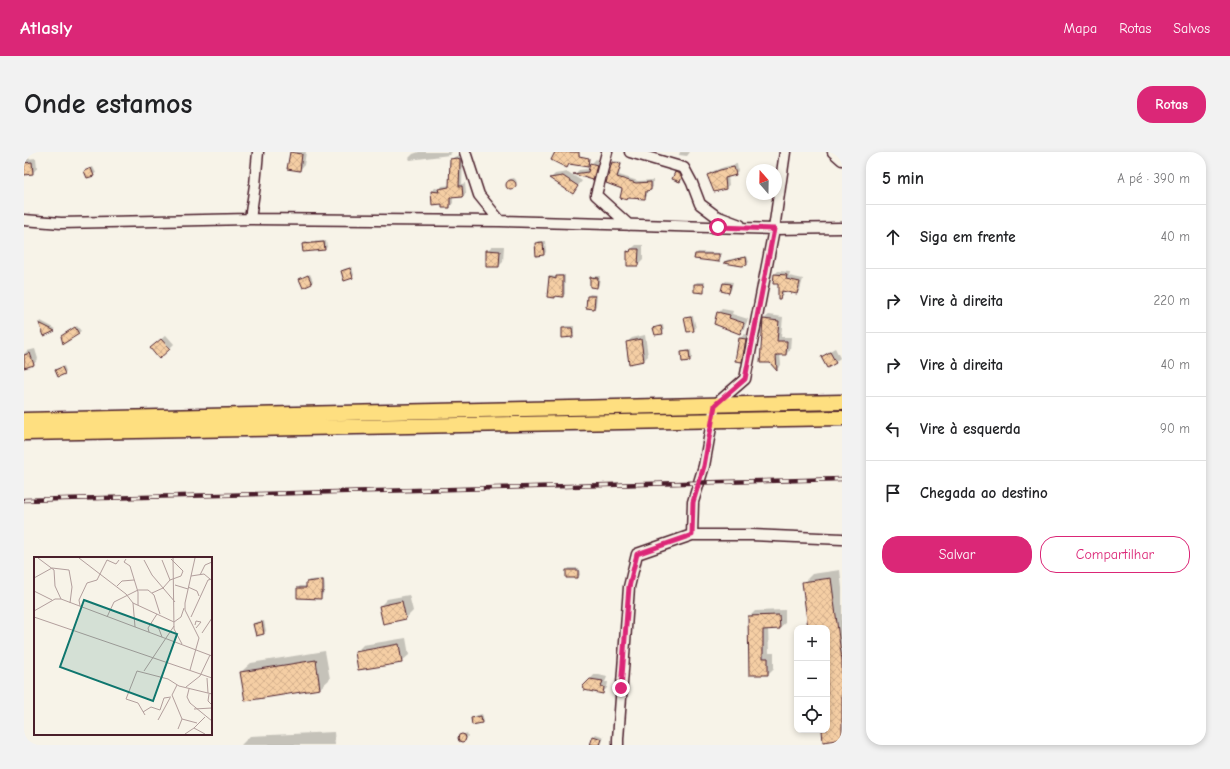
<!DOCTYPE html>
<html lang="pt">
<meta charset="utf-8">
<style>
:root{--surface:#fff;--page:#f2f2f2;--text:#202124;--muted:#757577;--line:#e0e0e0;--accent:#db2777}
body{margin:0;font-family:"Comic Neue",sans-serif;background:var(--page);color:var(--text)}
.controls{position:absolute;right:12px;bottom:12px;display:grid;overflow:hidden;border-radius:8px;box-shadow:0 2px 6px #0003}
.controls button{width:36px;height:36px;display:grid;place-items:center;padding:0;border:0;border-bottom:1px solid var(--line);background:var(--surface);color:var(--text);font:20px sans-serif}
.compass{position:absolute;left:722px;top:12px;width:36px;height:36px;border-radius:50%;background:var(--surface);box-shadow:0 2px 6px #0003;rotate:340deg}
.stop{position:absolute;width:12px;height:12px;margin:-9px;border:3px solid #db2777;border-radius:50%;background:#fff}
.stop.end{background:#db2777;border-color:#fff;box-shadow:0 1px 4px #0008}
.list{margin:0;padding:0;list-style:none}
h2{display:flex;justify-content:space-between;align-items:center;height:52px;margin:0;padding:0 16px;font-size:17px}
h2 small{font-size:13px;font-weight:400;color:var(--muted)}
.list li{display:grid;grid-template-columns:26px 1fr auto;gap:12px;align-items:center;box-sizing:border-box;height:64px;padding:0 16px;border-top:1px solid var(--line)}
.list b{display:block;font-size:15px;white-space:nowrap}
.list em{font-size:13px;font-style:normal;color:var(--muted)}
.actions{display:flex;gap:8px;padding:12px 16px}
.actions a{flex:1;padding:9px 0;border:1px solid var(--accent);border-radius:16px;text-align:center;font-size:14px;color:var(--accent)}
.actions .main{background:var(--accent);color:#fff}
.icon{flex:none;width:22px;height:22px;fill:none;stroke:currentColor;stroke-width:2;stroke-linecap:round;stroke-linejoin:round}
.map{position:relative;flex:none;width:818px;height:593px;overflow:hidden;border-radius:16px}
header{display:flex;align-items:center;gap:24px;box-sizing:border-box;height:56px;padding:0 20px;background:var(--accent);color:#fff}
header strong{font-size:19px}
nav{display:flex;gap:22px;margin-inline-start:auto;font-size:14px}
.intro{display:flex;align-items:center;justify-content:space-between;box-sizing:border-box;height:96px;padding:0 24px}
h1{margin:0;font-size:28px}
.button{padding:10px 18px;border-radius:16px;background:var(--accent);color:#fff;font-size:14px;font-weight:700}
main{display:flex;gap:24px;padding:0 24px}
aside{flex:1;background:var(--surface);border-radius:16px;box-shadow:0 2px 6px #0003}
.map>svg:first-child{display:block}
.shadow{fill:#0003}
.building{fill:url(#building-cross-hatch);stroke:#4a1f2b}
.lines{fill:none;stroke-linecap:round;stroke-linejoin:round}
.minor-casing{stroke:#4a1f2b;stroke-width:13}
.highway-casing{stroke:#4a1f2b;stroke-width:17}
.minor{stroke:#f7f3e8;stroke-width:10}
.highway{stroke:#fedf80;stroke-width:14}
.rail-casing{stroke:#4a1f2b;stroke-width:4.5}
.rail{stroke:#f7f3e8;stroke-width:3;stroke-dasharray:9;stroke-linecap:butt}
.route{stroke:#db2777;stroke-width:5}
.inset-road{fill:none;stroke:#b29e9c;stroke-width:1}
.view{fill:#0f766e;fill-opacity:0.15;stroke:#0f766e;stroke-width:2}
.inset-edge{fill:none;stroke:#4a1f2b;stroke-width:2}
</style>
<header>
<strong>Atlasly</strong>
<nav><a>Mapa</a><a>Rotas</a><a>Salvos</a></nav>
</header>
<div class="intro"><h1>Onde estamos</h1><a class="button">Rotas</a></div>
<main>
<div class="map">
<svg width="818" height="593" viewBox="0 0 818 593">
<defs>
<pattern id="building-cross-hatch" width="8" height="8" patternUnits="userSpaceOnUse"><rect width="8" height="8" fill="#f5cea4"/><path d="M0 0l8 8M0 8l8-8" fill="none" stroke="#d4b08d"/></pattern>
</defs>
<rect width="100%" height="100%" fill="#f7f3e8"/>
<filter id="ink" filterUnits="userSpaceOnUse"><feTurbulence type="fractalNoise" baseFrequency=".025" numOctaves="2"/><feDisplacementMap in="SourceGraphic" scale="8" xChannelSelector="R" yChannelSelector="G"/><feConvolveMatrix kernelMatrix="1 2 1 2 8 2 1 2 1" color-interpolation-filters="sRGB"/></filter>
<g filter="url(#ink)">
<!-- shadow -->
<path class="shadow" d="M 273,0 L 282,0 L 280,13 L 276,18 L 271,1 Z
M 395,0 L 428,0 L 425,3 L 386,8 L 385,6 L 389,2 Z
M 656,0 L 666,0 L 663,4 L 655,3 Z
M 436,3 L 439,4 L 438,32 L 441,31 L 442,41 L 439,44 L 429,45 L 429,51 L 426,55 L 419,51 L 408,39 L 411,36 L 416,37 L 418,34 L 426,33 L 427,8 L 430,5 Z
M 12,6 L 13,16 L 9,21 L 0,22 L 0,10 L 3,7 Z
M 572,7 L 577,9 L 573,22 L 569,27 L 551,22 L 555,18 L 566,17 L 567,12 Z
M 591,9 L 598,10 L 595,23 L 614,29 L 629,28 L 629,35 L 627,37 L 623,37 L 623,44 L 621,46 L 583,31 L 589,11 Z
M 713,12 L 714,19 L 711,22 L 704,24 L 705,33 L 701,36 L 684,23 L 687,20 L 700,15 Z
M 69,15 L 72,21 L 64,25 L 63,18 Z
M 654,19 L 658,20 L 659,23 L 656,29 L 652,21 Z
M 544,20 L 558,29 L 549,40 L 527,26 L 531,22 Z
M 490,26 L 492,28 L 493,31 L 486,36 L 484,35 L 483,33 L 484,29 L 486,27 Z
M 302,89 L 303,95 L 301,97 L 279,92 L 281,90 Z
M 514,89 L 521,89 L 522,100 L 520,102 L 512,91 Z
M 612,93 L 619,93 L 619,108 L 614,113 L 604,100 Z
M 468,94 L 480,94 L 479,110 L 475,114 L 463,99 Z
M 674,100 L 697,101 L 697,107 L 695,109 L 672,102 Z
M 723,104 L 725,110 L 723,112 L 701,110 L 703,108 Z
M 328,115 L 330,123 L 328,125 L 318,119 L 320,117 Z
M 754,119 L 766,120 L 765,124 L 779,127 L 776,138 L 773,141 L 760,138 L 759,143 L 756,146 L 755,131 L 751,122 Z
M 286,122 L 289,129 L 287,131 L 276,127 Z
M 535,123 L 541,123 L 541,142 L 539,144 L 533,143 L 531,145 L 525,126 L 527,124 L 533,125 Z
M 569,124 L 576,124 L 575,133 L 573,135 L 567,126 Z
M 702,129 L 709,130 L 707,138 L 705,140 L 700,131 Z
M 673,130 L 681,130 L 681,138 L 679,140 L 671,132 Z
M 566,142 L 573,143 L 572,154 L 570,156 L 564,144 Z
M 698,157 L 709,159 L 708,162 L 724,167 L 720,177 L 716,181 L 694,161 Z
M 745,163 L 759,165 L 757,185 L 767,185 L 766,198 L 762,202 L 756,202 L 757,213 L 753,217 L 740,167 Z
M 669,164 L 672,176 L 669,178 L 661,167 L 663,165 Z
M 17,169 L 32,177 L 21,182 L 16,171 Z
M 639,173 L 640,179 L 638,181 L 630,176 L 632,174 Z
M 53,174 L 57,179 L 40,190 L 38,184 Z
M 541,174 L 550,174 L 550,182 L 548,184 L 539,176 Z
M 721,182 L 726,183 L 722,204 L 717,209 L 716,186 Z
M 142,183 L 150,192 L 145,197 L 132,192 Z
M 621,183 L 624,204 L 620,208 L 603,190 L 608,186 Z
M 811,196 L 816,206 L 811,210 L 800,204 L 804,200 Z
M 11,197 L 14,207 L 10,212 L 2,214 L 0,209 L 0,202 L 3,199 Z
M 667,198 L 668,206 L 666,208 L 658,201 L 661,199 Z
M 40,214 L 42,219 L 40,221 L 34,217 Z
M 545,416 L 555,416 L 556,423 L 554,425 L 543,419 Z
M 816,418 L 818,436 L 818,586 L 799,578 L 803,578 L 803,476 L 785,476 L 779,431 L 788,422 Z
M 300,427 L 301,437 L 297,446 L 274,445 L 274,436 L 276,434 L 283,434 L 283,430 L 285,428 Z
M 385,443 L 389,459 L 382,466 L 356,454 L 363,447 Z
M 761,458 L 761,471 L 755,476 L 744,477 L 745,501 L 750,501 L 750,516 L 744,522 L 725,465 L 731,459 Z
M 240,469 L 242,479 L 240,481 L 232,482 L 230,472 L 232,470 Z
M 382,486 L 385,503 L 377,510 L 332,500 L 339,493 Z
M 301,499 L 306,527 L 296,536 L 222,548 L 217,520 L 227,511 Z
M 571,522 L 583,525 L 581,530 L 584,530 L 583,536 L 578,541 L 560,534 Z
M 458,562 L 460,568 L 458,570 L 448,566 L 450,564 Z
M 310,580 L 311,593 L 217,593 L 226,584 Z
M 443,581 L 444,584 L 442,587 L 440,589 L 436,589 L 436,584 Z
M 572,582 L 580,585 L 577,593 L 570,593 L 570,584 Z"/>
<!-- building -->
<path class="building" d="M 266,0 L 278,2 L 276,19 L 263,17 Z
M 531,0 L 555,0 L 555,4 L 565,6 L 564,15 L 545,12 L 543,16 L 527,8 Z
M 433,6 L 436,7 L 436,10 L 435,34 L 438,34 L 439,45 L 426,46 L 426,56 L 418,56 L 418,52 L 408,53 L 407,39 L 415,40 L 414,37 L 425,35 L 426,7 Z
M 8,10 L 9,22 L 0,23 L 0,11 Z
M 588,10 L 597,12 L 593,25 L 612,31 L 627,30 L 627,38 L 622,39 L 621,47 L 604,46 L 603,48 L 596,46 L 598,37 L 582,31 Z
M 566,11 L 573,13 L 569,28 L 549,22 L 564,20 Z
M 710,15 L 712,23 L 701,26 L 702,37 L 690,40 L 683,23 L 696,18 Z
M 67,16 L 70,24 L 63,26 L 60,19 Z
M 651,20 L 656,22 L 658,25 L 656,30 L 648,27 Z
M 539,24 L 554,34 L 549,42 L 525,26 Z
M482 33a5 5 0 1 1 10 0a5 5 0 1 1-10 0Z
M 300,90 L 301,98 L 279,100 L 278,92 Z
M 519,90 L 520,103 L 512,104 L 511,91 Z
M 607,97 L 615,97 L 614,114 L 603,114 L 603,99 L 606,100 Z
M 462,98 L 476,99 L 475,115 L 462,115 Z
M 671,102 L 695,102 L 695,110 L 670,107 Z
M 722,105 L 723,113 L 718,114 L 700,111 L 700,110 Z
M 326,116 L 329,126 L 320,129 L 317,119 Z
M 750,122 L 763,123 L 762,127 L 776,130 L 773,142 L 758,139 L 756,147 L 754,147 L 754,132 L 749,132 Z
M 284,123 L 288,132 L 279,136 L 275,127 Z
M 532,124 L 539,124 L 539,145 L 531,144 L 531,146 L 523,145 L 525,125 L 532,127 Z
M 566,125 L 574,126 L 573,136 L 566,135 Z
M 699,131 L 707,132 L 705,141 L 697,139 Z
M 670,132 L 680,132 L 680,141 L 670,140 Z
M 563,144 L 571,144 L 570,157 L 562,156 Z
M 693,160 L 706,163 L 705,166 L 720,171 L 716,182 L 690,172 Z
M 667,165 L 670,179 L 663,180 L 660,166 Z
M 739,167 L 755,169 L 753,189 L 763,189 L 762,203 L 752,203 L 753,219 L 746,211 L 736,211 Z
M 15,171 L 31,179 L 20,184 Z
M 637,174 L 639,182 L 631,183 L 629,176 Z
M 51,175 L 55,182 L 39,192 L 37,184 Z
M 538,176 L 548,176 L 549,185 L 538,186 Z
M 715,186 L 722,187 L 718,210 L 711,209 Z
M 137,187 L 146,197 L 135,207 L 126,196 Z
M 617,187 L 620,209 L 605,212 L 602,190 Z
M 665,199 L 666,209 L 658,210 L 657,200 Z
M 806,200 L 812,211 L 803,216 L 797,205 Z
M 6,201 L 10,213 L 0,216 L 0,203 Z
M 38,215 L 41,222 L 34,225 L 31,218 Z
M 542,418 L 554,418 L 554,426 L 542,426 Z
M 807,426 L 818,509 L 818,587 L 799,590 L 798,578 L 803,578 L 803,476 L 784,476 L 778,430 Z
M 299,428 L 299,440 L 297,440 L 297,447 L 273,446 L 273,436 L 282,436 L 282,430 Z
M 378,449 L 382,467 L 359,472 L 355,454 Z
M 755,463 L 756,477 L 739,478 L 739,506 L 744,506 L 744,523 L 725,523 L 724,464 Z
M 238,470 L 240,482 L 232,484 L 229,472 Z
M 375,492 L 378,511 L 334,518 L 331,500 Z
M 292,508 L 296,537 L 221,549 L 216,520 Z
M 566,527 L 579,529 L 577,534 L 580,535 L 579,542 L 560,538 L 559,534 Z
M 457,564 L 458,571 L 448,573 L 447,566 Z
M434 586a4 4 0 1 1 8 0a4 4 0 1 1-8 0Z
M 569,584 L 578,587 L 576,593 L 566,593 Z"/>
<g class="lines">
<defs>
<path id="minor" d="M 441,0 L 455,43 L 476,69
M 583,0 L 572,43 L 605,73
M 606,0 L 660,16 L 668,31 L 676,52 L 692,64 L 716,73
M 809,0 L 818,8
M 226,67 L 231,33 L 234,0
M 0,68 L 37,71 L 226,67 L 476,69 L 750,77 L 818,76
M 668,383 L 669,350 L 680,314 L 691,253 L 721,227 L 750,77 L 761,0
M 594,593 L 594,587 L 605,435 L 613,402 L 668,383 L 728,383 L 818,387"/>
<path id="highway" d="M 0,268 L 818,250
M 0,281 L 818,266"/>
</defs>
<!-- minor casing -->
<use href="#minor" class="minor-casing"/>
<!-- highway casing -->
<use href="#highway" class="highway-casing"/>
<!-- minor -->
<use href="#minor" class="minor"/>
<!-- highway -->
<use href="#highway" class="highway"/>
<defs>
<path id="rail" d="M 0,348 L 818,327"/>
</defs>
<!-- rail casing -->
<use href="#rail" class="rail-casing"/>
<!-- rail -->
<use href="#rail" class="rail"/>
</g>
</g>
<g class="lines" filter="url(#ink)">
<!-- route -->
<path class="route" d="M 597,536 L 605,435 L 613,402 L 668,383 L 669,350 L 680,314 L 691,253 L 721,227 L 750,77 L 694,75"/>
</g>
<!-- overview -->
<g transform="translate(10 405)">
<rect width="178" height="178" fill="#f7f3e8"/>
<path class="inset-road" d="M 4,1 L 20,13 L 21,29 L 27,42M 45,1 L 92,37 L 99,46 L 101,70M 139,1 L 140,72 L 148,87M 92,2 L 90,5 L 96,9 L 104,35 L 104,48M 110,3 L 118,18 L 141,45M 128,3 L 136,23 L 147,19 L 149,14 L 137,2M 166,18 L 171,8 L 178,5M 157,19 L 170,17 L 176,22M 0,21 L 18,11 L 35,13 L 38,30 L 36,46M 141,28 L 154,32M 83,29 L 88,24 L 100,23M 154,30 L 163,34 L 165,39M 104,33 L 114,33 L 120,38 L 126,57M 0,34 L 18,43M 118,36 L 129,31 L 136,23M 99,46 L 140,65 L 147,60 L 150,51M 46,49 L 45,43 L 53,26 L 63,23 L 73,3 L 82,7 L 85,3M 0,54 L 21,42 L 27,42 L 178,99M 0,60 L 178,121M 73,60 L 80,45 L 104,33M 157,60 L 174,23 L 178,22M 178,63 L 178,76M 117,66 L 125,72 L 128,80M 161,68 L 162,64 L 167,65 L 162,71M 115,75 L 114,71 L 123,57M 168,76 L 178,61M 156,113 L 165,81 L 151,53 L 151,46 L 161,1M 110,114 L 140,69M 173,121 L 174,136M 143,128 L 138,138 L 148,162 L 144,172M 152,130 L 166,119 L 176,98M 155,132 L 153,140 L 156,146 L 178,164M 175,137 L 174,144 L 178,148M 160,152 L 178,151M 109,155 L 117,150 L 126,153 L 130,141 L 137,140M 111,158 L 104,146 L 92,142 L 103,114 L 134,122 L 145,129 L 178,137M 148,162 L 163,166M 124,163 L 136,141M 160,171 L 171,160M 151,177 L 160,171 L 171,177"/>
<path class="view" d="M 50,43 L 143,77 L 119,144 L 26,110 Z"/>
<rect width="178" height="178" class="inset-edge"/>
</g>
</svg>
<div class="controls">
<button>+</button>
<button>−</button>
<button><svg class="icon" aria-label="locate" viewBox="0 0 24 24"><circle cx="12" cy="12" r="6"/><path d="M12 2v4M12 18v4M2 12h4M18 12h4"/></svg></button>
</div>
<svg class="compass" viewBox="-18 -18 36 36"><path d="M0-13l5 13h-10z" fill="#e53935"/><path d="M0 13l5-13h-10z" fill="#757577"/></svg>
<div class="stop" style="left:694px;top:75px"></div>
<div class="stop end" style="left:597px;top:536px"></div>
</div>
<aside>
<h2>5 min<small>A pé · 390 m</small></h2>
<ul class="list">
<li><svg class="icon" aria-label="ahead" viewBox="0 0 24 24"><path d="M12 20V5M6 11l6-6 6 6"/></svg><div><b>Siga em frente</b></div><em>40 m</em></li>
<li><svg class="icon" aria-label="right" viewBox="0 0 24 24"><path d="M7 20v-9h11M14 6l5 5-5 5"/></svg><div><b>Vire à direita</b></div><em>220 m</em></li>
<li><svg class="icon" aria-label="right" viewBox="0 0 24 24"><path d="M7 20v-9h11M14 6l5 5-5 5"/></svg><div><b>Vire à direita</b></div><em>40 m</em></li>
<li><svg class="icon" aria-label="left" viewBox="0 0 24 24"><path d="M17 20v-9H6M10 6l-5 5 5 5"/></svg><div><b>Vire à esquerda</b></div><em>90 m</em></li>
<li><svg class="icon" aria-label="arrive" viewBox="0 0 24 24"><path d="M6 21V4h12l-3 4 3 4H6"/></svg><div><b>Chegada ao destino</b></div></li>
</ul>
<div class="actions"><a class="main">Salvar</a><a>Compartilhar</a></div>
</aside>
</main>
